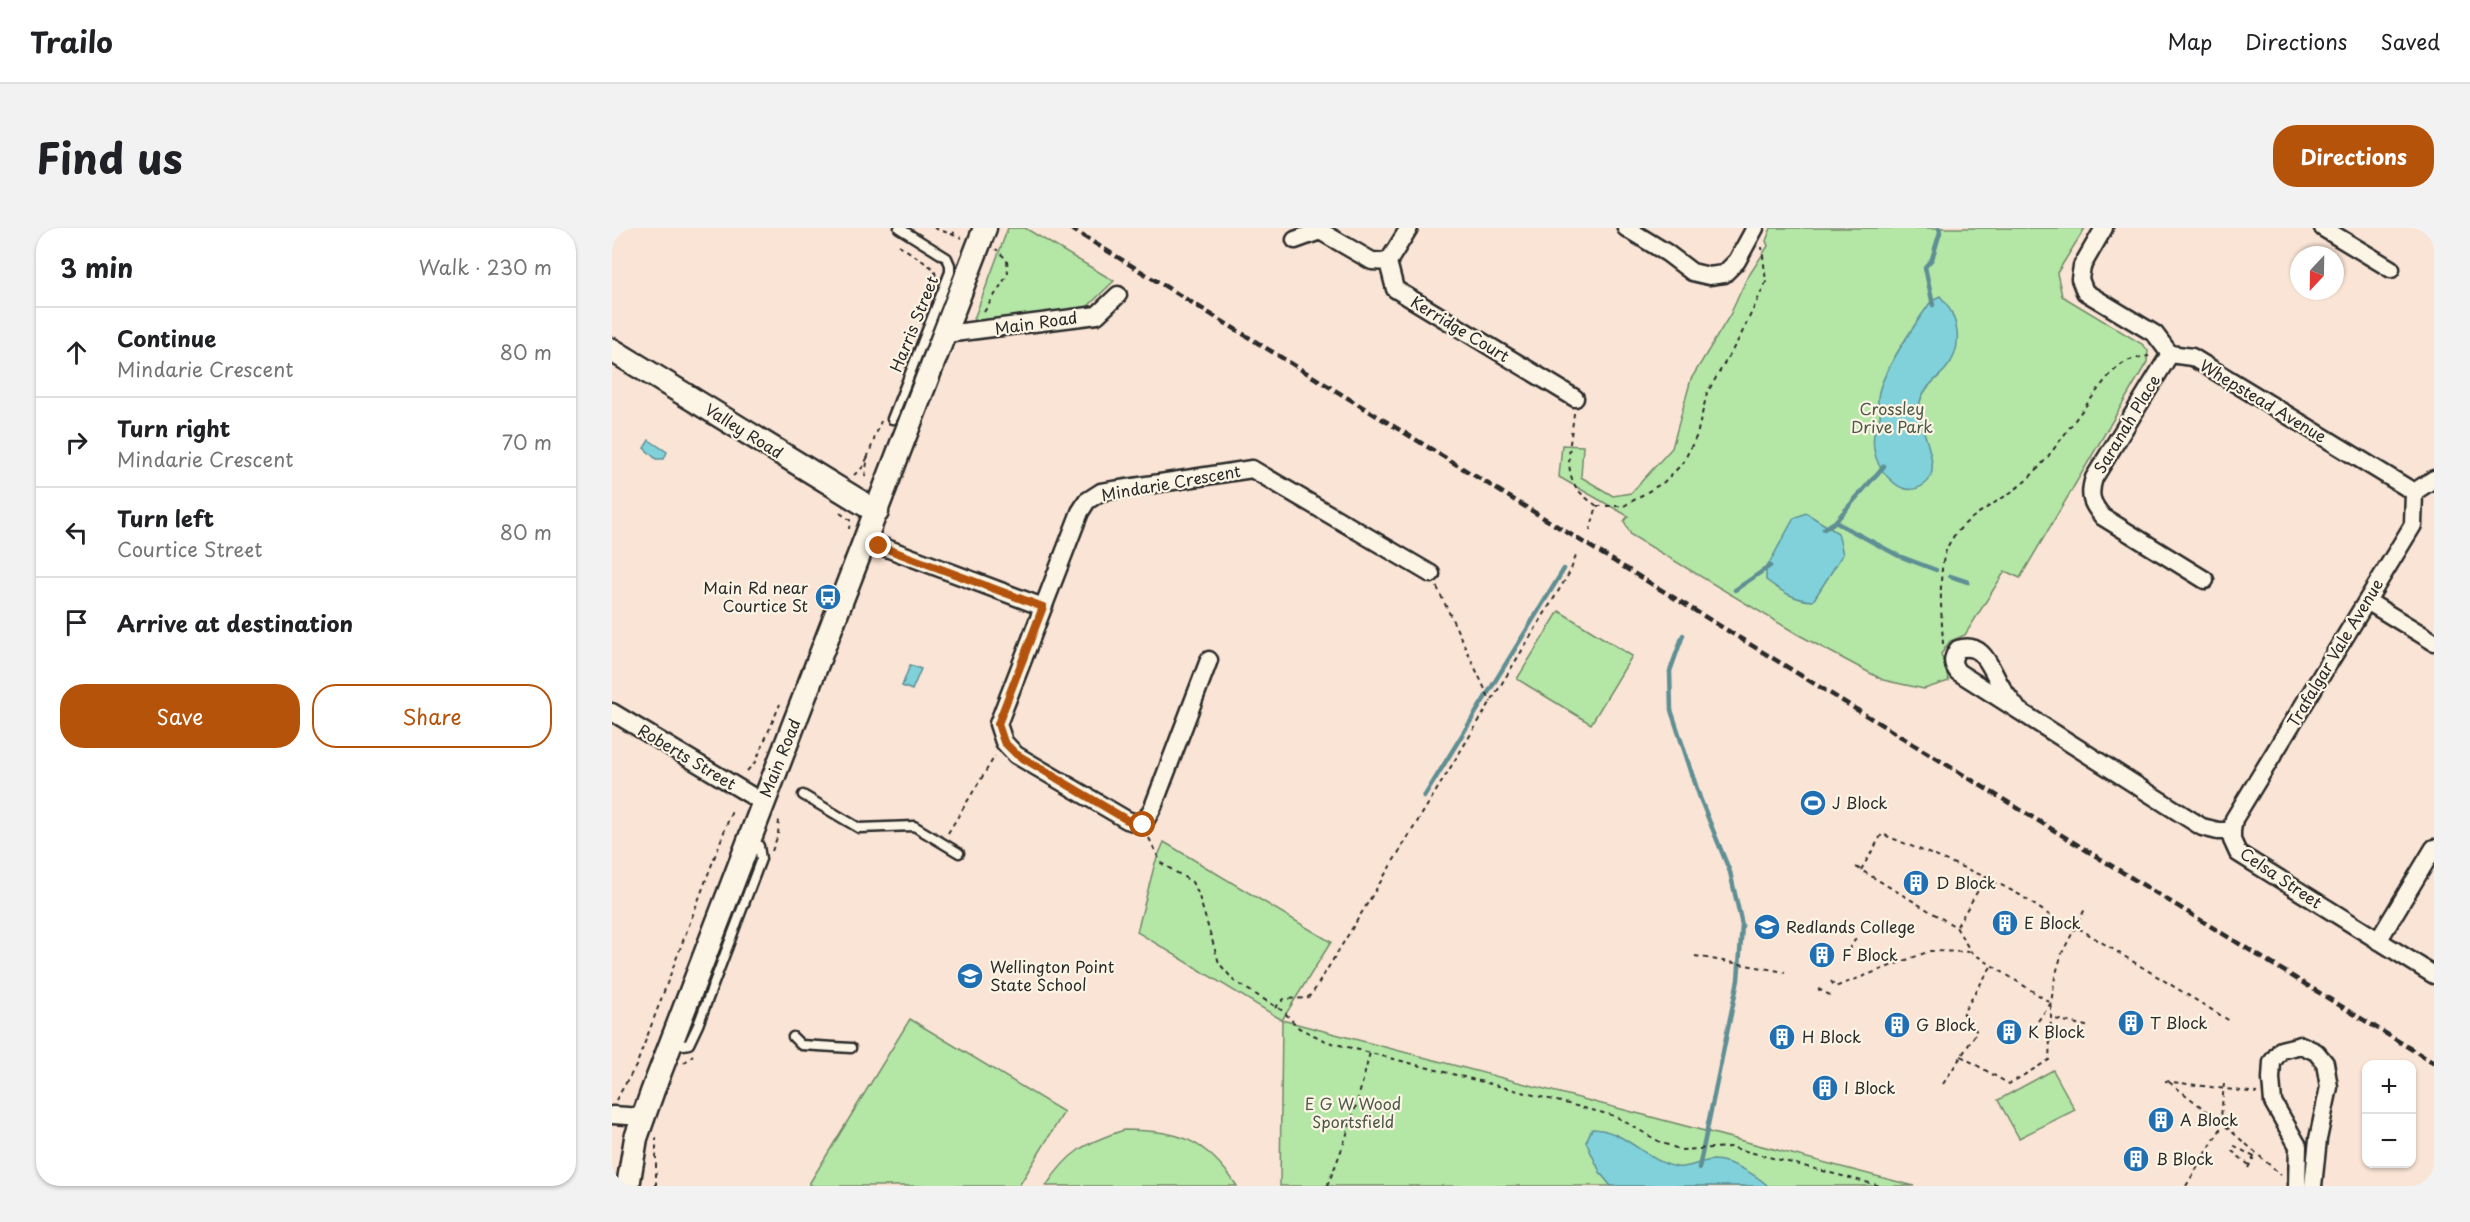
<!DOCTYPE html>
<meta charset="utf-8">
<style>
:root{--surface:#fff;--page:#f2f2f2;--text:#202124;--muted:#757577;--line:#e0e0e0;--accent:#b45309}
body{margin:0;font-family:"Playpen Sans",sans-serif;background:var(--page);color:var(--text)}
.controls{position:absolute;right:18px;bottom:18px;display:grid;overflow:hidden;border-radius:12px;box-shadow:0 2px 4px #0004}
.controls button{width:54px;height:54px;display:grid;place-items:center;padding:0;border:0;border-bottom:2px solid var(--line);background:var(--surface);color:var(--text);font:30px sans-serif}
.compass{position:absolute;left:1678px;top:18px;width:54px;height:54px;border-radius:50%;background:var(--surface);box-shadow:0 2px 4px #0004;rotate:202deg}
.stop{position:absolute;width:18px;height:18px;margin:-14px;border:4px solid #b45309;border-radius:50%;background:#fff}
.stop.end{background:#b45309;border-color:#fff;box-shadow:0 2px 6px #0008}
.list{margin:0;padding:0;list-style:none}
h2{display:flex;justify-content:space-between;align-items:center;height:78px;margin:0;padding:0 24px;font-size:26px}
h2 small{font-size:20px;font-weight:400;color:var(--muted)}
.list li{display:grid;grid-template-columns:39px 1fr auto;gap:18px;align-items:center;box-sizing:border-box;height:90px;padding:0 24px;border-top:2px solid var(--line)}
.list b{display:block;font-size:22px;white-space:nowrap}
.list p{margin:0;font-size:20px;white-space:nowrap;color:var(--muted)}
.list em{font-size:20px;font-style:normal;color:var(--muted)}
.actions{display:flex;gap:12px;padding:18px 24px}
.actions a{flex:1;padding:14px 0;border:2px solid var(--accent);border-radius:24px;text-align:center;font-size:21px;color:var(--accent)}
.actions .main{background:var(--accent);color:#fff}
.icon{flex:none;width:33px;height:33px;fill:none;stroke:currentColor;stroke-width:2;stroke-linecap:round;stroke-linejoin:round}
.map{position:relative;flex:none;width:1822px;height:958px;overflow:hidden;border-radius:24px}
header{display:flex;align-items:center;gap:36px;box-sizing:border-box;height:84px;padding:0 30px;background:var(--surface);border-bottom:2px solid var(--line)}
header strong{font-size:28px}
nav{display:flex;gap:33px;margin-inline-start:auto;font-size:21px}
.intro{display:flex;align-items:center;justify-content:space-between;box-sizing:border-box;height:144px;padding:0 36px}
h1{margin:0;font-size:42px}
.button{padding:15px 27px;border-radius:24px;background:var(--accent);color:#fff;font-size:21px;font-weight:700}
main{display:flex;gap:36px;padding:0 36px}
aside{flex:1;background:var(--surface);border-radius:24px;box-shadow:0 2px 4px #0004}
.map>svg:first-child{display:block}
.green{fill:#b4e6a6;stroke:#708868;stroke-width:1.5}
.water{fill:#80d1da;stroke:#5e8f94;stroke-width:1.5}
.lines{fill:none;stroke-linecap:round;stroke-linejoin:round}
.stream{stroke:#5e8f94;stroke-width:4.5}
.lane-casing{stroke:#2b2b2b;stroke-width:13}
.street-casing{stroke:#2b2b2b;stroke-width:21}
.secondary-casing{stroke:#2b2b2b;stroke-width:27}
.path{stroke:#2b2b2b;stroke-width:2;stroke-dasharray:4.5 4.5;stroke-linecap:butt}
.lane{stroke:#fcf5e5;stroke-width:8}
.street{stroke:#fcf5e5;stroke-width:16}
.secondary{stroke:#fcf5e5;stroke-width:22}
.rail{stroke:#2b2b2b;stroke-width:4.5;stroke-dasharray:9 4.5;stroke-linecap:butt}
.route{stroke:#b45309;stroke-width:8}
.labels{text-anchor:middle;stroke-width:4.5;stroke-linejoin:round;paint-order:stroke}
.street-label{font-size:16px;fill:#2b2b2b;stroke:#fcf5e5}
.park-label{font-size:16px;fill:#4d5a4a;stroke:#fcf5e5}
.poi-label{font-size:16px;fill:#2b2b2b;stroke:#fcf5e5;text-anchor:start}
</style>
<header>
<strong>Trailo</strong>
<nav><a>Map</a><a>Directions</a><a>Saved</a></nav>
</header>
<div class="intro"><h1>Find us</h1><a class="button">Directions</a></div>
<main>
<aside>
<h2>3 min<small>Walk · 230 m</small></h2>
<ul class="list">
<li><svg class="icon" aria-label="ahead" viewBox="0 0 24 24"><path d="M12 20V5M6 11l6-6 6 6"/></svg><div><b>Continue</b><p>Mindarie Crescent</p></div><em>80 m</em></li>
<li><svg class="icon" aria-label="right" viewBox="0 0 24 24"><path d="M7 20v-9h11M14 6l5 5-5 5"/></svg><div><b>Turn right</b><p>Mindarie Crescent</p></div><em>70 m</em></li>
<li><svg class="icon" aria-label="left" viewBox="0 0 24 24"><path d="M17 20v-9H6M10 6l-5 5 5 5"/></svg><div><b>Turn left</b><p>Courtice Street</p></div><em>80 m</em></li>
<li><svg class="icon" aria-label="arrive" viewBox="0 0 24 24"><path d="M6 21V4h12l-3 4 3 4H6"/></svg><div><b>Arrive at destination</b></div></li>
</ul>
<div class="actions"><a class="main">Save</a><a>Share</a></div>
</aside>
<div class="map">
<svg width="1822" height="958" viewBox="0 0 1822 958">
<rect width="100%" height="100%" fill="#fae4d5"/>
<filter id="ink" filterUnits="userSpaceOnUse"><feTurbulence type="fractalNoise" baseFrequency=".0167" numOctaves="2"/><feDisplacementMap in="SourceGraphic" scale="12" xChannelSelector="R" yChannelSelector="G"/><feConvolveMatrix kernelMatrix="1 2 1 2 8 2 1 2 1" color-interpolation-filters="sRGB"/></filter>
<g filter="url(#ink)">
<!-- green -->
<path class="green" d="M 396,0 L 413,0 L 502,53 L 475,79 L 359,99 Z
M 1159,0 L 1473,0 L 1445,45 L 1450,68 L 1530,116 L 1536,122 L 1535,134 L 1408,350 L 1393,343 L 1353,407 L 1338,413 L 1329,426 L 1337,453 L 1312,461 L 1271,452 L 1187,407 L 1019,307 L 1012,293 L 1016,288 L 947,249 L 950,217 L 971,218 L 969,249 L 1001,268 L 1019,265 L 1060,220 L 1079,151 L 1118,87 L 1134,52 L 1156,18 L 1154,13 Z
M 947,383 L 1020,428 L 979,496 L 905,451 Z
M 552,614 L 719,714 L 670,792 L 1302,958 L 668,958 L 670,792 L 525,704 L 543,635 Z
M 298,791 L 452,884 L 407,958 L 201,958 L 197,956 Z
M 1441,842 L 1463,882 L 1407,910 L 1386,872 Z
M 512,902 C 566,902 594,911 625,958 L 434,958 C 457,923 473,915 512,902 Z"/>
<!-- water -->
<path class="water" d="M 1328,68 C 1347,88 1353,120 1333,142 C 1324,152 1311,160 1308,174 C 1302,196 1334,240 1313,256 C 1302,264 1291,263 1281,254 C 1265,241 1258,221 1263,201 C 1264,197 1267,193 1268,189 C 1269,183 1265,177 1266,171 C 1266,148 1306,92 1320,72 Z
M 37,212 L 55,224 L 52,231 L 44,231 L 32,220 Z
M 1194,285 L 1226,305 L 1231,326 L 1201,373 C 1182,372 1169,363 1154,352 L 1154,341 L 1182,290 Z
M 298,437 L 309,441 L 300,462 L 290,458 Z
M 980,901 C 1013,901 1033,933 1065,939 C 1077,941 1089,932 1102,932 C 1120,933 1143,946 1156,958 L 999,958 L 989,946 L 974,914 Z"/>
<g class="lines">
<!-- stream -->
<path class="stream" d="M 1321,77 L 1313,39 L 1320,31 L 1328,4 L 1327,0
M 1223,294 L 1287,328 L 1324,342
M 1212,301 L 1223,294 L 1272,238
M 1338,348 L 1356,354
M 1123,362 L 1158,338
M 1071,407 L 1058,443 L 1059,482 L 1088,570 L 1118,644 L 1130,697 L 1126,752 L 1087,940
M 812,569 L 952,341"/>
<defs>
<path id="lane" d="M 280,191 L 338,44 L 338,37 L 335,30 L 287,0
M 191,567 L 247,600 L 302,598 L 347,625
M 181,809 L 189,817 L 239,820
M 62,814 L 72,817 L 77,816 L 86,797 L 149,631 L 147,618 L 140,610"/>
<path id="street" d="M 1014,0 L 1055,25 L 1080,44 L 1097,48 L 1112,46 L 1125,33 L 1143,0
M 1492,0 L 1470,38 L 1468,51 L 1473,64 L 1543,106 L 1558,126 L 1580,129 L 1802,264
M 1711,0 L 1779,41
M 683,12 L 708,3 L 760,33 L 776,34 L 783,61 L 963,170
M 776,34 L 797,0
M 334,106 L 485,87 L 506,67
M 1558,126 L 1482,250 C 1476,268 1480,276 1491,289 L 1593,352
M 253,312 L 431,379
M 1755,373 L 1822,414
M 597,432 L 541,579 L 531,597 L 515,592 L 404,527 L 392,514 L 386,496 L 468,284 L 475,273 L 489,264 L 640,241 L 819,346
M 1404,479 C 1399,472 1393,466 1389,458 C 1378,441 1373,413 1346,421 C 1340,430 1339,435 1346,444 L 1590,599 L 1606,603 L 1620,603 L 1620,612 L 1626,625 L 1822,747
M 0,484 L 150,574
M 1620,603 L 1622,591 L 1801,297 L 1802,264 L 1822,251
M 1766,713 L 1822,620
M 0,887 L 31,889
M 1685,958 L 1686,918 L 1661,874 L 1659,851 L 1660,834 L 1669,822 L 1689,817 L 1704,824 L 1713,835 L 1717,859 L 1706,911 L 1701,958"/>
<path id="secondary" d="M 0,122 L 265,284
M 16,958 L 24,910 L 41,862 L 373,0"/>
</defs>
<!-- lane casing -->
<use href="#lane" class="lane-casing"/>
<!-- street casing -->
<use href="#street" class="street-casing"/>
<!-- secondary casing -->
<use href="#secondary" class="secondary-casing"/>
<!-- path -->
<path class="path" d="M 322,0 L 350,10
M 341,8 L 343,0
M 287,17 L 322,41 L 324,48
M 372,84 L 396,46 L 395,32 L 384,21
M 962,185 C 960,208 950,242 966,262 C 971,268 978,273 985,278 L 978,302
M 242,247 L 251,239 L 256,228
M 253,248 L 256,228 L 269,193
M 985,278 L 1012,278 L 1052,254 L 1071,235 L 1085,207 L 1095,165 L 1128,109 L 1154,54 L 1150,19
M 228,285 L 238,292 L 237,301
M 825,359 L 879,474
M 1331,416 C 1330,391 1325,343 1335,320 C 1349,288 1387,276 1411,255 C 1432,238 1455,202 1472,180 C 1485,164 1496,144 1515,133 C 1522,130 1530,129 1537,128
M 135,543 L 144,533 L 168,476
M 336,605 L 383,528
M 537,610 L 549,635 L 580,654 L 586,665 L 607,735 L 622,753 L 671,783 L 687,800 L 716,814 L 1003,888 L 1048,914 L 1069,922 L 1118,919 L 1269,958
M 160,623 L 166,607 L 167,591
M 1244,639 L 1344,699 L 1359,724 L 1439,775 L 1439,790 L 1478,799
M 1249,642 L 1270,606 L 1374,649 L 1408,667 L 1449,695 L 1463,698 L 1618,793
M 1345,698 L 1374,649
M 1237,722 L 1244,710
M 1083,728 L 1173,744
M 1219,753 L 1223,759 L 1318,723 L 1359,724
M 1206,761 L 1218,767
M 663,780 L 672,771 L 695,770 L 700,766 L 958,344 L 965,325
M 1426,793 L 1439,775 L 1443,749 L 1450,725 L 1473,681
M 1349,828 L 1397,856 L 1437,832 L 1439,790
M 72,835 L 81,827
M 1553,853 L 1645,865
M 1557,854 L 1609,894 L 1669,947
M 1331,856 L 1365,804 L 1351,785 L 1380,737
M 4,872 L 24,838 L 121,580
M 1637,937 L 1620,923 L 1623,918 L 1642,929
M 1636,940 L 1644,925
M 44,958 L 44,910
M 715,958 C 734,914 747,871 758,824
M 1574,958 L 1608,902 L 1612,855"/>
<!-- lane -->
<use href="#lane" class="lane"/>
<!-- street -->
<use href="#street" class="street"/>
<!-- secondary -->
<use href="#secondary" class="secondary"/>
<!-- rail -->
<path class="rail" d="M 458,0 L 1822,835"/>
</g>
</g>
<g class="lines" filter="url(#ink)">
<!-- route -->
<path class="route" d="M 267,318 L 431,379 L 386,496 L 392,514 L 404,526 L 515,592 L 531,597"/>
</g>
<!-- icons -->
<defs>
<symbol id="bus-disc" viewBox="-11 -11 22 22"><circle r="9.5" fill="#1f6fb2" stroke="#fcf5e5"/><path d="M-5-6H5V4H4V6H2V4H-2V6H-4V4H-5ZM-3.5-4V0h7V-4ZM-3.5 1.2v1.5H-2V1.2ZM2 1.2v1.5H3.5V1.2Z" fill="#fff"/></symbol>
<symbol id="stadium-disc" viewBox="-11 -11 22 22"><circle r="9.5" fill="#1f6fb2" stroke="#fcf5e5"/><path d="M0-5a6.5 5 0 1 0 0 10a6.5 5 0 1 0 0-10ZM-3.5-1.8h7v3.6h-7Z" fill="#fff"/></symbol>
<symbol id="building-disc" viewBox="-11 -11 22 22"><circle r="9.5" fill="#1f6fb2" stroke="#fcf5e5"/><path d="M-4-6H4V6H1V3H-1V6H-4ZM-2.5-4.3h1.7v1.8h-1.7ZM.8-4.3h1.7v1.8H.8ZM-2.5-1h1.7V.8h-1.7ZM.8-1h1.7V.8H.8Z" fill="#fff"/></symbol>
<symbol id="school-disc" viewBox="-11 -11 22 22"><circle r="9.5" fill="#1f6fb2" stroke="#fcf5e5"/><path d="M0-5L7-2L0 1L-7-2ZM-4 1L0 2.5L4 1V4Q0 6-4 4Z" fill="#fff"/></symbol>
</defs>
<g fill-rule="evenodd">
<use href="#bus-disc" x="201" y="354" width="30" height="30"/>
<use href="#stadium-disc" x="1186" y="560" width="30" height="30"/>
<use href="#building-disc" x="1289" y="640" width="30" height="30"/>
<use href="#building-disc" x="1378" y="680" width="30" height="30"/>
<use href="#school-disc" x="1140" y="684" width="30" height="30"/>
<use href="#building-disc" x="1195" y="712" width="30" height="30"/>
<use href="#school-disc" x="343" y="733" width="30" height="30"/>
<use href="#building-disc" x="1504" y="780" width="30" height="30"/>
<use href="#building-disc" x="1270" y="782" width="30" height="30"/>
<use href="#building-disc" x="1382" y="789" width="30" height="30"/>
<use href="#building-disc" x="1155" y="794" width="30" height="30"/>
<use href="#building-disc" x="1198" y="845" width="30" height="30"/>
<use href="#building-disc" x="1534" y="877" width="30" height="30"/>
<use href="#building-disc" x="1509" y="916" width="30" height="30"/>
</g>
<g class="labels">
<!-- street labels -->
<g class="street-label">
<text transform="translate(424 95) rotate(-8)" y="6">Main Road</text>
<text transform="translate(302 96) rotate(-68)" y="6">Harris Street</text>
<text transform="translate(848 101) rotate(31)" y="6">Kerridge Court</text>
<text transform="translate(1651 173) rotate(31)" y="6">Whepstead Avenue</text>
<text transform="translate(1515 196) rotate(-59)" y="6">Saranah Place</text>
<text transform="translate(132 203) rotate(32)" y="6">Valley Road</text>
<text transform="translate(559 255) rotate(-10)" y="6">Mindarie Crescent</text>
<text transform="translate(1723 425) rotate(-59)" y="6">Trafalgar Vale Avenue</text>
<text transform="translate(75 529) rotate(31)" y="6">Roberts Street</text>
<text transform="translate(168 530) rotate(-68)" y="6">Main Road</text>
<text transform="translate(1669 650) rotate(34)" y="6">Celsa Street</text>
</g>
<!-- park labels -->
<g class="park-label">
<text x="1280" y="187">Crossley<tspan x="1280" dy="18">Drive Park</tspan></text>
<text x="741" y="882">E G W Wood<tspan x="741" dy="18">Sportsfield</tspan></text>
</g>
<!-- poi labels -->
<g class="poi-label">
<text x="196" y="366" text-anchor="end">Main Rd near<tspan x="196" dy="18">Courtice St</tspan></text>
<text x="1220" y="581">J Block</text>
<text x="1324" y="661">D Block</text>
<text x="1412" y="701">E Block</text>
<text x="1174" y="705">Redlands College</text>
<text x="1230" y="733">F Block</text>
<text x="378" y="745">Wellington Point<tspan x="378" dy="18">State School</tspan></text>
<text x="1538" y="801">T Block</text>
<text x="1304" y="803">G Block</text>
<text x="1416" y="810">K Block</text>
<text x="1190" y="815">H Block</text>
<text x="1232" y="866">I Block</text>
<text x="1568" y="898">A Block</text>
<text x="1544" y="937">B Block</text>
</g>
</g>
</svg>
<div class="controls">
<button>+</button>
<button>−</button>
</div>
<svg class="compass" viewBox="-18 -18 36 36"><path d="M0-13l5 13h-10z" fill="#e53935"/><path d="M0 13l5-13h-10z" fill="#757577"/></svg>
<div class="stop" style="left:531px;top:597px"></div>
<div class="stop end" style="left:267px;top:318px"></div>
</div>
</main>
